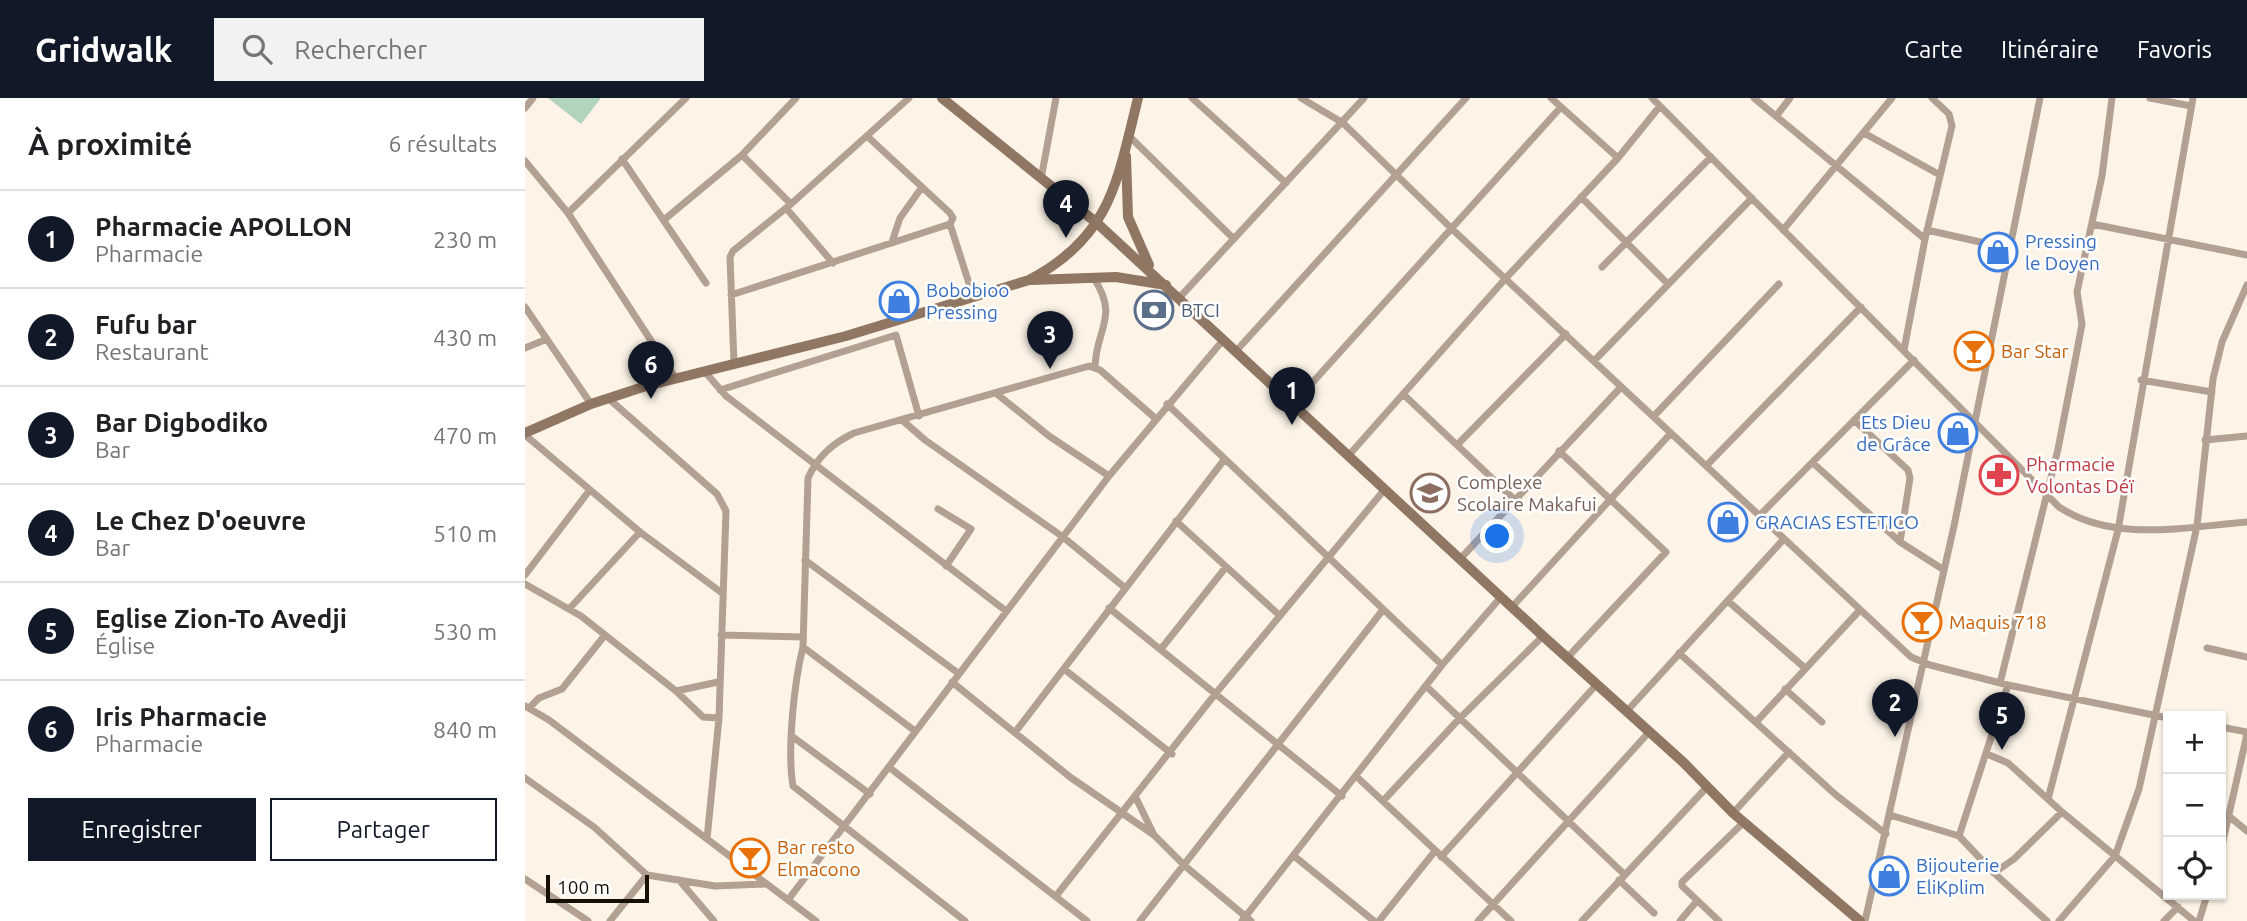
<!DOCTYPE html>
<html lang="fr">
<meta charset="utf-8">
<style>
:root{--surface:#fff;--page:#f2f2f2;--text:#202124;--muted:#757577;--line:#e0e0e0;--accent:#111827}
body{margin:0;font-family:Ubuntu,sans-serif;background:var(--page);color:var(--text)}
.controls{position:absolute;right:21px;bottom:21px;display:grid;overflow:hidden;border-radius:0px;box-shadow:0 2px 5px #0004}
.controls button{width:63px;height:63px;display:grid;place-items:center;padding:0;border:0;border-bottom:2px solid var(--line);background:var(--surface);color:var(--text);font:35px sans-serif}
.scale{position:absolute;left:21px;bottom:18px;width:103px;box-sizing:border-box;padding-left:7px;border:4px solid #171005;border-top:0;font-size:19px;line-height:24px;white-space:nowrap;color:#171005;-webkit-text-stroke:5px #fff;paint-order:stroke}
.you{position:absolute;left:973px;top:439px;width:24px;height:24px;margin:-18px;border:5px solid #fff;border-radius:50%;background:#1a73e8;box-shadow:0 0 0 10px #1a73e833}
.badge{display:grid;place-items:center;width:46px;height:46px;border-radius:50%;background:var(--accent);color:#fff;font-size:23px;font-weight:700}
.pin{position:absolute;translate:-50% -58px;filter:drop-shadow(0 2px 4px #0008)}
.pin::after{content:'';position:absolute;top:37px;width:24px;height:21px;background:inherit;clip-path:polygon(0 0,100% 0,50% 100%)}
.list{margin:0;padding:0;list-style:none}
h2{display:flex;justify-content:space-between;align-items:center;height:91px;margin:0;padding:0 28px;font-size:30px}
h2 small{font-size:23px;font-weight:400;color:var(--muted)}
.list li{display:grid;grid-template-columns:46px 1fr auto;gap:21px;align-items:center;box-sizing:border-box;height:98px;padding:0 28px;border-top:2px solid var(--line)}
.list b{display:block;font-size:26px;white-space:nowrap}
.list p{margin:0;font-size:23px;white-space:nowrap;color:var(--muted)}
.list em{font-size:23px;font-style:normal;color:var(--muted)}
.actions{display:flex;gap:14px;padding:21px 28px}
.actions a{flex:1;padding:16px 0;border:2px solid var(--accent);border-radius:0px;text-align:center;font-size:24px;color:var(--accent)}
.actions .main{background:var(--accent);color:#fff}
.icon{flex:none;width:38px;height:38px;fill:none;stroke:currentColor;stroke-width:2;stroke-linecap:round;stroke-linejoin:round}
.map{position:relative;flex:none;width:1722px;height:823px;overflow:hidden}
header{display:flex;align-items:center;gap:42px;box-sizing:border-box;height:98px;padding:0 35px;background:var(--accent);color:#fff}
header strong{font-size:33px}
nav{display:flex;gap:38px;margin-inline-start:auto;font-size:24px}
.search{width:490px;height:63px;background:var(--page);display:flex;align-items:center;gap:18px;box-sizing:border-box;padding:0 24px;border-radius:0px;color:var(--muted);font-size:26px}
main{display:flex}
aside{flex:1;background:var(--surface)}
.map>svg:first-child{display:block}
.green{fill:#b2d3bc}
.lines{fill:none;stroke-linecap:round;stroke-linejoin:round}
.street{stroke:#b2a093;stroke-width:7}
.secondary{stroke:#907764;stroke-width:10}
.labels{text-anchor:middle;stroke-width:5;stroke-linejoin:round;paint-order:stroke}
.shop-label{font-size:19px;fill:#366cbe;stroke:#fff;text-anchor:start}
.service-label{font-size:19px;fill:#4e5e75;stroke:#fff;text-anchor:start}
.food-label{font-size:19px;fill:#c56008;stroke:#fff;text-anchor:start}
.health-label{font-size:19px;fill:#be3a42;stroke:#fff;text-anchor:start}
.education-label{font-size:19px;fill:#785e54;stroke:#fff;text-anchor:start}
</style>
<header>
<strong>Gridwalk</strong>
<div class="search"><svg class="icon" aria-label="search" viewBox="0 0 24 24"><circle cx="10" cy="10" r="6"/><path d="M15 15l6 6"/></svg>Rechercher</div>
<nav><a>Carte</a><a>Itinéraire</a><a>Favoris</a></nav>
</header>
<main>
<aside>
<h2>À proximité<small>6 résultats</small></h2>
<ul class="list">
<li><span class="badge">1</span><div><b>Pharmacie APOLLON</b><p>Pharmacie</p></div><em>230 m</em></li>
<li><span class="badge">2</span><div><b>Fufu bar</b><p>Restaurant</p></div><em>430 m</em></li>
<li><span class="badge">3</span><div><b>Bar Digbodiko</b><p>Bar</p></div><em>470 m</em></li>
<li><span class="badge">4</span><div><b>Le Chez D'oeuvre</b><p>Bar</p></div><em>510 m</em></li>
<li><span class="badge">5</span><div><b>Eglise Zion-To Avedji</b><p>Église</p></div><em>530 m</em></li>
<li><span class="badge">6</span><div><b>Iris Pharmacie</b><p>Pharmacie</p></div><em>840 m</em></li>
</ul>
<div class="actions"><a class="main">Enregistrer</a><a>Partager</a></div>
</aside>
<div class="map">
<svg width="1722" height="823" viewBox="0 0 1722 823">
<rect width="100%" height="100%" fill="#fdf4e7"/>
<!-- green -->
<path class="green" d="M 23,0 L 76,0 L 56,26 Z"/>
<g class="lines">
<!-- street -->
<path class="street" d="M 667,0 L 761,85
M 776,0 L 818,25 L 927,131 L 1386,559 L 1405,567 L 1483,587 L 1643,620
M 1026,0 L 1093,60
M 1127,0 L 1534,409 C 1589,445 1660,429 1722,424
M 1229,0 L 1400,141
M 1625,0 L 1666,8
M 0,10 L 8,0
M 1252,17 L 1265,0
M 1339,35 L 1415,77
M 603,37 L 709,141
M 217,57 L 266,106
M 97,61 L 181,185
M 0,63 L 43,115 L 151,281
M 516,81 L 531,0
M 1056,99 L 1143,186
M 261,110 L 308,165
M 43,115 L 161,0
M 140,121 L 217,57 L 271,0
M 425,126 L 448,198
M 1567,126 L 1722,157
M 1258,132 L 1367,0
M 1402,132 L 1486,151
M 367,144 L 375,120 L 397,89
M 1077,169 L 1186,59
M 568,179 C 595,219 571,230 570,269
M 206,197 L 425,126 L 428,120 L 425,115 L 342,38
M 655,199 L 839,0
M 0,209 L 66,306
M 0,250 L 22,241
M 712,252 L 941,0
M 1379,252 L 1400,141 L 1427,28 L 1424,16 L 1407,0
M 1069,263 L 1227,100
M 209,266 L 205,159 L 208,153 L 266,106 L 384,0
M 180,274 L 201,298 L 481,513
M 1616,282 L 1687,294
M 195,292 L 371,237 L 394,318
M 472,296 L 524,338 L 584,378
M 878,296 L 989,401
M 83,300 L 192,396 L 201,413 L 194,620 L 182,741
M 769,305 L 1036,9
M 642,306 L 917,567
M 1129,318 L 1254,186
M 377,322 L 400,342 L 538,439 L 599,489
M 1329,322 L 1383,372 L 1385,380 L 1375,444
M 0,337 L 115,434 L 197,495
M 1680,342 L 1722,338
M 932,347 L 1041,236
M 1034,353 L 1141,454 L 1042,560
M 824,357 L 981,180 L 1093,60 L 1135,8
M 1288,365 L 1375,444 L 1419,472
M 1181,368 L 1336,209
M 413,411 L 446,431 L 421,468
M 1234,418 L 1389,262
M 651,423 L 754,517
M 935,461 L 1096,289
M 280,462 L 433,575
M 0,477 L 64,393
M 0,486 L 56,518 L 151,593 L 178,619 L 194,620
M 1204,504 L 1280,570
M 987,509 L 1146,335
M 584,510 L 817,698
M 44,511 L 115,434
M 196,537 L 278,539
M 278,549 L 390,633
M 1682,550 L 1722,559
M 636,551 L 701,469
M 1154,555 L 1311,697 L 1361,736
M 539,571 L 647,656
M 427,584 L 545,679 L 629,737
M 1475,585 L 1533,351 L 1551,258 L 1557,226 L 1552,194 L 1577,78 L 1587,0
M 1483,587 L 1434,738 L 1469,775 L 1522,823
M 901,588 L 1100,777
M 1260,591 L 1297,624
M 151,593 L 193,584
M 0,608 L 24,622 L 291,823
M 4,610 L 14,600 L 37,591 L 80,537
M 1102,613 L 1258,442
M 1232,623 L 1334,513
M 1696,629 L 1722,634
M 491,633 L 699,362
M 268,639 L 345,696
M 1462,656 L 1483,665 L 1537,714 L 1669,823
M 365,670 L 562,823
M 832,679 L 986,823
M 0,680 L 69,729 L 122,777 L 190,788 L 240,786
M 611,700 L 629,737 L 660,768 L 726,823
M 1523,701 L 1593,432 L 1668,0
M 858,703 L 935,620 L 1018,538
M 1208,715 L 1264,654
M 1365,717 L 1434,738
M 1705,719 L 1722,733
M 1696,752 L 1722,636
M 769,758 L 849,823
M 916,759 L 1072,586
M 1469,775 L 1489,761 L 1537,714
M 0,781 L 63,823
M 154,782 L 189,823
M 1094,782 L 1129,815
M 531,798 L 691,595 L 860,391
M 263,802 L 584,378 L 699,241
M 85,823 L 122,777
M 440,823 L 268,688 C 262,653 269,584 278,549 L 283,380 C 293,358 308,345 329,335 L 564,268 L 575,272 L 630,320
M 615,823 L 857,513
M 717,823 L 917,567 L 976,499
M 854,823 L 910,753
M 953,823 L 1125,633
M 1057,823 L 1182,689
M 1155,823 L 1171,804
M 1194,823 L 1157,788 L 1157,784 L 1219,724
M 1340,823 L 1429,428 L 1515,0
M 1534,823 L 1590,758 L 1614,691 L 1672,428 L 1688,281 L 1697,244 L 1722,187
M 1639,823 L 1653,809
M 1674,823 L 1682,797"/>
<!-- secondary -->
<path class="secondary" d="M 417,0 L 573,126 L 1018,538 L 1158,664 L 1208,715 L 1335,823
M 601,58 L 603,119 L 624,167
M 507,182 L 591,179 L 641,187
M 0,335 L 66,306 L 121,288 L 321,238 L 504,182 C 586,139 592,84 613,0"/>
</g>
<!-- icons -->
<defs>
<symbol id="shop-ring" viewBox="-11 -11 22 22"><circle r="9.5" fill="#fff" stroke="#3f7fe0" stroke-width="1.5"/><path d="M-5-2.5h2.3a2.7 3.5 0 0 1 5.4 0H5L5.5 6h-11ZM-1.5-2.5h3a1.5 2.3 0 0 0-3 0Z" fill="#3f7fe0"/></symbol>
<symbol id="bank-ring" viewBox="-11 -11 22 22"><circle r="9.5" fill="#fff" stroke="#5c6f8a" stroke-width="1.5"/><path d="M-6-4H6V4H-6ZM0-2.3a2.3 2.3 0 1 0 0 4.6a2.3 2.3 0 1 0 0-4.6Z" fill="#5c6f8a"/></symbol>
<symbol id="bar-ring" viewBox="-11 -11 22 22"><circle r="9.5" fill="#fff" stroke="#e8710a" stroke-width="1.5"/><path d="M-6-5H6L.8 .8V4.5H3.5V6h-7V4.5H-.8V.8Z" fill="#e8710a"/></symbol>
<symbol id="pharmacy-ring" viewBox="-11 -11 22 22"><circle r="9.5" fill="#fff" stroke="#e0444e" stroke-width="1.5"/><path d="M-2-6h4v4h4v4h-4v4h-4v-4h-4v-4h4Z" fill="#e0444e"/></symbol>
<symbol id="school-ring" viewBox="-11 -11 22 22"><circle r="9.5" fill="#fff" stroke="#8d6e63" stroke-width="1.5"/><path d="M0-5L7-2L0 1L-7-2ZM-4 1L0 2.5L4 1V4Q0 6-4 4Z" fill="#8d6e63"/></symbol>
</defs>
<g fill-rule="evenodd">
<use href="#shop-ring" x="1451" y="132" width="44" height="44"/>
<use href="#shop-ring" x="352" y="181" width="44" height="44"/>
<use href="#bank-ring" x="607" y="190" width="44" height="44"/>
<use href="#bar-ring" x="1427" y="231" width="44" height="44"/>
<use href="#shop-ring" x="1411" y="313" width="44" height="44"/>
<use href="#pharmacy-ring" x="1452" y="355" width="44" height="44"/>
<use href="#school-ring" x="883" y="373" width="44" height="44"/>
<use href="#shop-ring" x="1181" y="402" width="44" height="44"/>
<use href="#bar-ring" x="1375" y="502" width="44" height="44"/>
<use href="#bar-ring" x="203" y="738" width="44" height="44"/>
<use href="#shop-ring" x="1342" y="756" width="44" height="44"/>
</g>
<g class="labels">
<!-- shop labels -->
<g class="shop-label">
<text x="1500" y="150">Pressing<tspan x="1500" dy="22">le Doyen</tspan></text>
<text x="401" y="199">Bobobioo<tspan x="401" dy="22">Pressing</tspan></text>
<text x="1406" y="331" text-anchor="end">Ets Dieu<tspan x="1406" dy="22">de Grâce</tspan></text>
<text x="1230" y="431">GRACIAS ESTETICO</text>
<text x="1391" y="774">Bijouterie<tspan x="1391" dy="22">EliKplim</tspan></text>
</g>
<!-- service labels -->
<g class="service-label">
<text x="656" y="219">BTCI</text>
</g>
<!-- food labels -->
<g class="food-label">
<text x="1476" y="260">Bar Star</text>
<text x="1424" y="531">Maquis 718</text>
<text x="252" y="756">Bar resto<tspan x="252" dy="22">Elmacono</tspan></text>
</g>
<!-- health labels -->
<g class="health-label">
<text x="1501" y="373">Pharmacie<tspan x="1501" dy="22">Volontas Déï</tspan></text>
</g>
<!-- education labels -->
<g class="education-label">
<text x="932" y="391">Complexe<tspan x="932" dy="22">Scolaire Makafui</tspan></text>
</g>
</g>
</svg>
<div class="controls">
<button>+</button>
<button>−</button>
<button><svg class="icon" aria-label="locate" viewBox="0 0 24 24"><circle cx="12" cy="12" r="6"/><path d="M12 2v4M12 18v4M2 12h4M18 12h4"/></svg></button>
</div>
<div class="scale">100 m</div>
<div class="you"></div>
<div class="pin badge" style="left:767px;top:327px">1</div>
<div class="pin badge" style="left:1370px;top:639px">2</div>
<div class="pin badge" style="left:525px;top:271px">3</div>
<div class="pin badge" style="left:541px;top:140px">4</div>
<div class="pin badge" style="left:1477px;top:652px">5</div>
<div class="pin badge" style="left:126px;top:301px">6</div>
</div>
</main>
